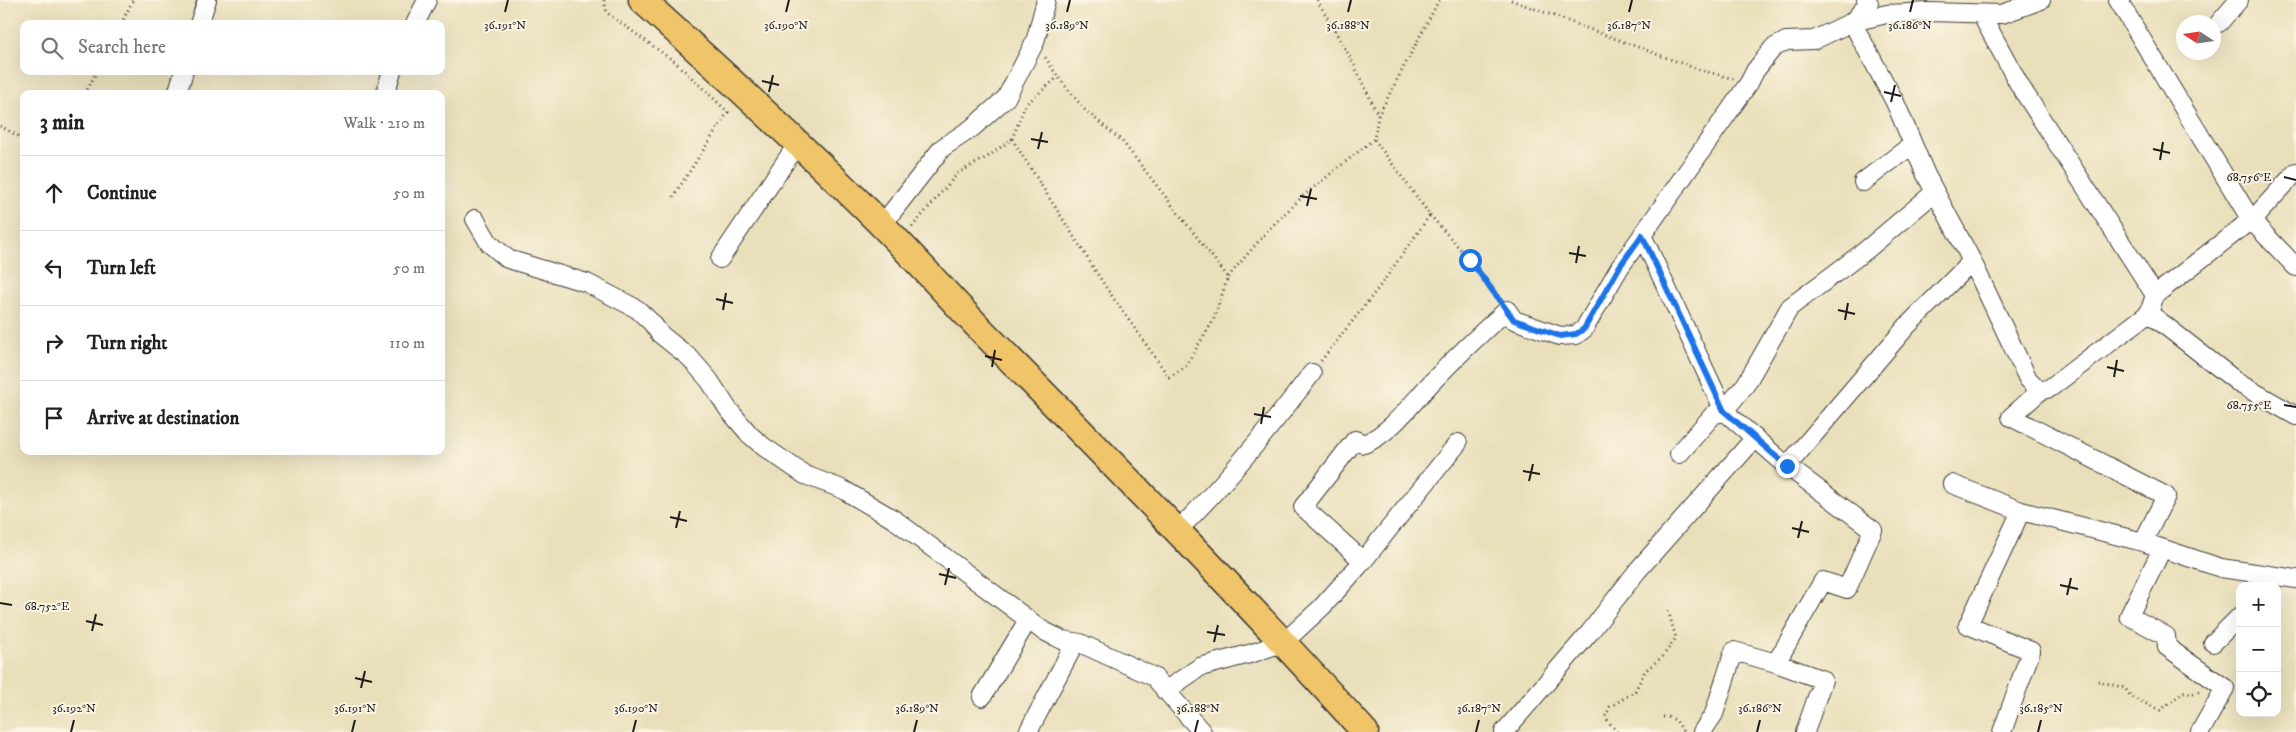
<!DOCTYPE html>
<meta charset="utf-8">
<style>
:root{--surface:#fff;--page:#f2f2f2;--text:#222;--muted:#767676;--line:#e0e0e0}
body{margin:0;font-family:"IM FELL DW Pica",serif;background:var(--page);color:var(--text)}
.controls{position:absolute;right:15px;bottom:15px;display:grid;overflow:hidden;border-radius:10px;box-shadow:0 5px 20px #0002}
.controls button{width:45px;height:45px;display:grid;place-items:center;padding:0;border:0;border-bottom:1px solid var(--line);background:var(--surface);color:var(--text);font:25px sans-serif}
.compass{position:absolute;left:2176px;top:15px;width:45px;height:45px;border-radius:50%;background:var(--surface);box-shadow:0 5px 20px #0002;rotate:282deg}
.stop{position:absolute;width:15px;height:15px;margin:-11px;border:4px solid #1a73e8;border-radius:50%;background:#fff}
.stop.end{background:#1a73e8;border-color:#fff;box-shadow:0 1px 5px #0008}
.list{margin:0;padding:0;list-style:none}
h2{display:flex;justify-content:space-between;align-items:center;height:65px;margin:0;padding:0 20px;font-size:21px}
h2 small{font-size:16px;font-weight:400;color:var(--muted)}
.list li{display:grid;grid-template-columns:32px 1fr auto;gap:15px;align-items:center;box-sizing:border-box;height:75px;padding:0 20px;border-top:1px solid var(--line)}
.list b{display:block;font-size:19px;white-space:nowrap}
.list em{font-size:16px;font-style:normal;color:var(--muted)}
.icon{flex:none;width:28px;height:28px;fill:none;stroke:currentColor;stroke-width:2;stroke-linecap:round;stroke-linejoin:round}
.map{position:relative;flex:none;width:2296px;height:732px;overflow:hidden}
.search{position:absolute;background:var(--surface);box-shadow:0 5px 20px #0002;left:20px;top:20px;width:425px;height:55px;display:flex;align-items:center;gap:12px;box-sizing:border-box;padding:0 18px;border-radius:10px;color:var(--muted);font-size:19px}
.panel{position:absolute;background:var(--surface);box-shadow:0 5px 20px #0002;left:20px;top:90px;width:425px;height:365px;border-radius:10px}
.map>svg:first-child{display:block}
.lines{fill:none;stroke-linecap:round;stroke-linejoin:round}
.minor-casing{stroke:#3b3934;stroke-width:20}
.highway-casing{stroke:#3b3934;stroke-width:29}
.path{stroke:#3b3934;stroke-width:3;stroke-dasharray:1 4;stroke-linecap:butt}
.minor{stroke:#fff;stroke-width:18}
.highway{stroke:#f0c469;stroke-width:26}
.route{stroke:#1a73e8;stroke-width:6}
.ticks{fill:none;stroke:#1c1c1c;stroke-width:2}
.ticks-label{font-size:12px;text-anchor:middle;fill:#1c1c1c;stroke:#fcf5e5;stroke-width:4;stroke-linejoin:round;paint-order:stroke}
</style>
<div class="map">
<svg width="2296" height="732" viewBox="0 0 2296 732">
<rect width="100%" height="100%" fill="#fcf5e5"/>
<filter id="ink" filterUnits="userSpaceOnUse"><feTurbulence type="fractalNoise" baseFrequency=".02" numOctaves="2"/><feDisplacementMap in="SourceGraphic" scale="10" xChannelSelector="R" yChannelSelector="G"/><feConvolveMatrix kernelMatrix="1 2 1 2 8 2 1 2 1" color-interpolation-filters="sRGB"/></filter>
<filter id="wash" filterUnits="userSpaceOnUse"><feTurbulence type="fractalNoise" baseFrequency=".0096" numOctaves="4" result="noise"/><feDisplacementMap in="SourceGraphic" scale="20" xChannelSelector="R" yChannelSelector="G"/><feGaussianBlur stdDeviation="1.12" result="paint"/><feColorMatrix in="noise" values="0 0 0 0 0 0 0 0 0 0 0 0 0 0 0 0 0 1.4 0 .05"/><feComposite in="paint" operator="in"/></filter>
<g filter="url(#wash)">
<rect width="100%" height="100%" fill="#e9dfba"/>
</g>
<g filter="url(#ink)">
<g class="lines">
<defs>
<path id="minor" d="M 2118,0 L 2251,220 L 2296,267
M 1981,14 L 2020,86 L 2155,295 L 2149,313 L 2240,384 L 2296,416
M 1852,22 L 1895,102 L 1926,175 L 1972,261 L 2028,379 L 2040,391 L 2011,417 L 2166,496 L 2143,542
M 1852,22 L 1869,3 L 1866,0
M 2219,23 L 2239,0
M 199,24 L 207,0
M 415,24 L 427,0
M 177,94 L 184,71
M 385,94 L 392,71
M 1863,182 L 1913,144
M 475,219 L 489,243 L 508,259 L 587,283 L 637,309 L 652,323 L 660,334 L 690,358 L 709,380 L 728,409 L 750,435 L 764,447 L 805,475 L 842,489 L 895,520 L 1042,630 L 1062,640 L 1080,643 L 1154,677 L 1202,732
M 882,225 L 942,148 L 972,128 L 1006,98 L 1035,42 L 1046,0
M 1642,235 L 1724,411 L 1787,466 L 1873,530 L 1847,589 L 1823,581 L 1776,663 L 1734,651 L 1714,714 L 1702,732
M 720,259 L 798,143
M 2155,295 L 2256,216 L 2296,172
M 2040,391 L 2050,388 L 2149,313
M 1679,454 L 1713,415 L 1724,411 L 1746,384 L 1790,307 L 1865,251 L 1935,192
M 1787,466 L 1907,326 L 1972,261
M 1952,484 L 2021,511 L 2143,542 L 2221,568 L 2296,579
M 1177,531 C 1226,483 1270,428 1312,373
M 2162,549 L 2129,616 L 2166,636 L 2167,647 L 2225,688 L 2200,732
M 1363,561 L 1303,507 L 1355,440 L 1364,444 C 1391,433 1412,403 1432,382 C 1456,357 1481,333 1507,310 L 1514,320 L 1560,336 L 1576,335 L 1584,329 L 1620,267 L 1749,83 L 1755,71 L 1773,48 L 1786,41 L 1814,40 L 1852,22 L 1887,14 L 1929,12 L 2002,14 L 2041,0
M 2213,643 L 2240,616
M 1776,663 L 1823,680 L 1805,732
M 1165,691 L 1200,667 L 1253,653 L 1284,642 L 1322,607 L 1363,561 L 1458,443
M 982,697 L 1028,620
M 1028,732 L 1075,643
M 1504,732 L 1590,632 L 1638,570 L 1754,439
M 2002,732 L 2031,651 L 1968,625 L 2021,511"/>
<path id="highway" d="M 642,0 C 723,73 803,146 880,223 C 919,262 955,304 994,343 C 1120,471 1245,599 1365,732"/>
</defs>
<!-- minor casing -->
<use href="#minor" class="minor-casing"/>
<!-- highway casing -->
<use href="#highway" class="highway-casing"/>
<!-- path -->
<path class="path" d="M 604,0 L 607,13 L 675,62 L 728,112 L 673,197
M 1317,0 L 1350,57 L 1378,115
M 1511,0 L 1697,69 L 1734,79
M 121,24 L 133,0
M 85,94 L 97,71
M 0,126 L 24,139
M 1012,139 L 1025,105 L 1058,77
M 1430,215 L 1470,260 L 1498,297
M 912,227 L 958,173 L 989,156 L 1012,139 L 1107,289 L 1169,377 L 1185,367 L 1213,321 L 1228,277 L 1122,141 L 1085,110 L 1058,77 L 1045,57
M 1228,277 L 1269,229 L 1303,196 L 1374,139
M 1321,361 L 1380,286 L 1430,215 L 1374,139 L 1378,116 L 1439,0
M 2098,681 L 2125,688 L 2131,697 L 2160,710 L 2184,692 L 2192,694 L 2201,691
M 1663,717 C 1675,717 1678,722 1683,732
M 1617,732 L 1605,717 L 1610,707 L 1635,691 L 1645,671 L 1663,656 L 1676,638 L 1668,610"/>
<!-- minor -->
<use href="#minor" class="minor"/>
<!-- highway -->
<use href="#highway" class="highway"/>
</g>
</g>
<g class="lines" filter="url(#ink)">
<!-- route -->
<path class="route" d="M 1470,260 L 1514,320 L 1560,336 L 1576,334 L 1584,329 L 1620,266 L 1642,235 L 1724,411 L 1787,466"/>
</g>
<!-- ticks -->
<path class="ticks" d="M 505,12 L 508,0M 786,12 L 789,0M 1067,12 L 1070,0M 1348,12 L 1351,0M 1629,12 L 1632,0M 1910,12 L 1913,0M 762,81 L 779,85M 769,92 L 773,75M 1884,92 L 1901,96M 1891,102 L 1895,85M 1031,139 L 1048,142M 1038,149 L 1042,132M 2153,149 L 2170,153M 2160,160 L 2163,142M 2284,177 L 2296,180M 1300,196 L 1317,199M 1307,206 L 1311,189M 1569,253 L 1586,256M 1576,263 L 1579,246M 716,299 L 733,303M 723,310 L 726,293M 1838,310 L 1855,314M 1845,320 L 1848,303M 985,356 L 1002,360M 992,367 L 995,350M 2107,367 L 2124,371M 2114,377 L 2117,360M 2284,405 L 2296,407M 1254,414 L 1271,417M 1261,424 L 1264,407M 1523,471 L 1540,474M 1529,481 L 1533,464M 670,517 L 687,521M 676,528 L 680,511M 1792,528 L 1809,532M 1798,538 L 1802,521M 939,574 L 956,578M 945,585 L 949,568M 2060,585 L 2078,589M 2067,595 L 2071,578M 0,603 L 12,605M 86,621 L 103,625M 92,631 L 96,614M 1207,632 L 1225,635M 1214,642 L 1218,625M 355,678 L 372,682M 361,688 L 365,671M 71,732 L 74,720M 352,732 L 355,720M 633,732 L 636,720M 914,732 L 917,720M 1195,732 L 1198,720M 1476,732 L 1479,720M 1757,732 L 1760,720M 2038,732 L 2041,720"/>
<g class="ticks-label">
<text x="505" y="29">36.191°N</text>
<text x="786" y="29">36.190°N</text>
<text x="1067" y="29">36.189°N</text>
<text x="1348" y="29">36.188°N</text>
<text x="1629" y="29">36.187°N</text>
<text x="1910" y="29">36.186°N</text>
<text x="2249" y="181">68.756°E</text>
<text x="2249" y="409">68.755°E</text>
<text x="47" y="610">68.752°E</text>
<text x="74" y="712">36.192°N</text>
<text x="355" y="712">36.191°N</text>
<text x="636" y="712">36.190°N</text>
<text x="917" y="712">36.189°N</text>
<text x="1198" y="712">36.188°N</text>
<text x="1479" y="712">36.187°N</text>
<text x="1760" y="712">36.186°N</text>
<text x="2041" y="712">36.185°N</text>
</g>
</svg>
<div class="controls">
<button>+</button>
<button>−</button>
<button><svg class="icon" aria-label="locate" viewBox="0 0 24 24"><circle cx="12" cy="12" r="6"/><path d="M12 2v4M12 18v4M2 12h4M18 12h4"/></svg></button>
</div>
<svg class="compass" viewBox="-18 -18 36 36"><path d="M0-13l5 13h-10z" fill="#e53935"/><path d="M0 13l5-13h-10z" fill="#767676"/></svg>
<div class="stop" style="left:1470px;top:260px"></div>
<div class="stop end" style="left:1787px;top:466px"></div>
<div class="search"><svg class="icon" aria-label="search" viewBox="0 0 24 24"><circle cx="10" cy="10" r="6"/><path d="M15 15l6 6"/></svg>Search here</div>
<section class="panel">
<h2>3 min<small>Walk · 210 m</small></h2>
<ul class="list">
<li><svg class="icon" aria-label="ahead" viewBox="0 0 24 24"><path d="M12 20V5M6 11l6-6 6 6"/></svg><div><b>Continue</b></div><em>50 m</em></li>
<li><svg class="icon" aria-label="left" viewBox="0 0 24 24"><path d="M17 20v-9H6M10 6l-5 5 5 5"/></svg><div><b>Turn left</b></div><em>50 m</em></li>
<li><svg class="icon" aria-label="right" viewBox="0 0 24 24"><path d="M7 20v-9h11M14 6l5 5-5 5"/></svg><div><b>Turn right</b></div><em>110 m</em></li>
<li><svg class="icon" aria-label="arrive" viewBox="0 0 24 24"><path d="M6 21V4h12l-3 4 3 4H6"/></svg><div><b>Arrive at destination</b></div></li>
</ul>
</section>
</div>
